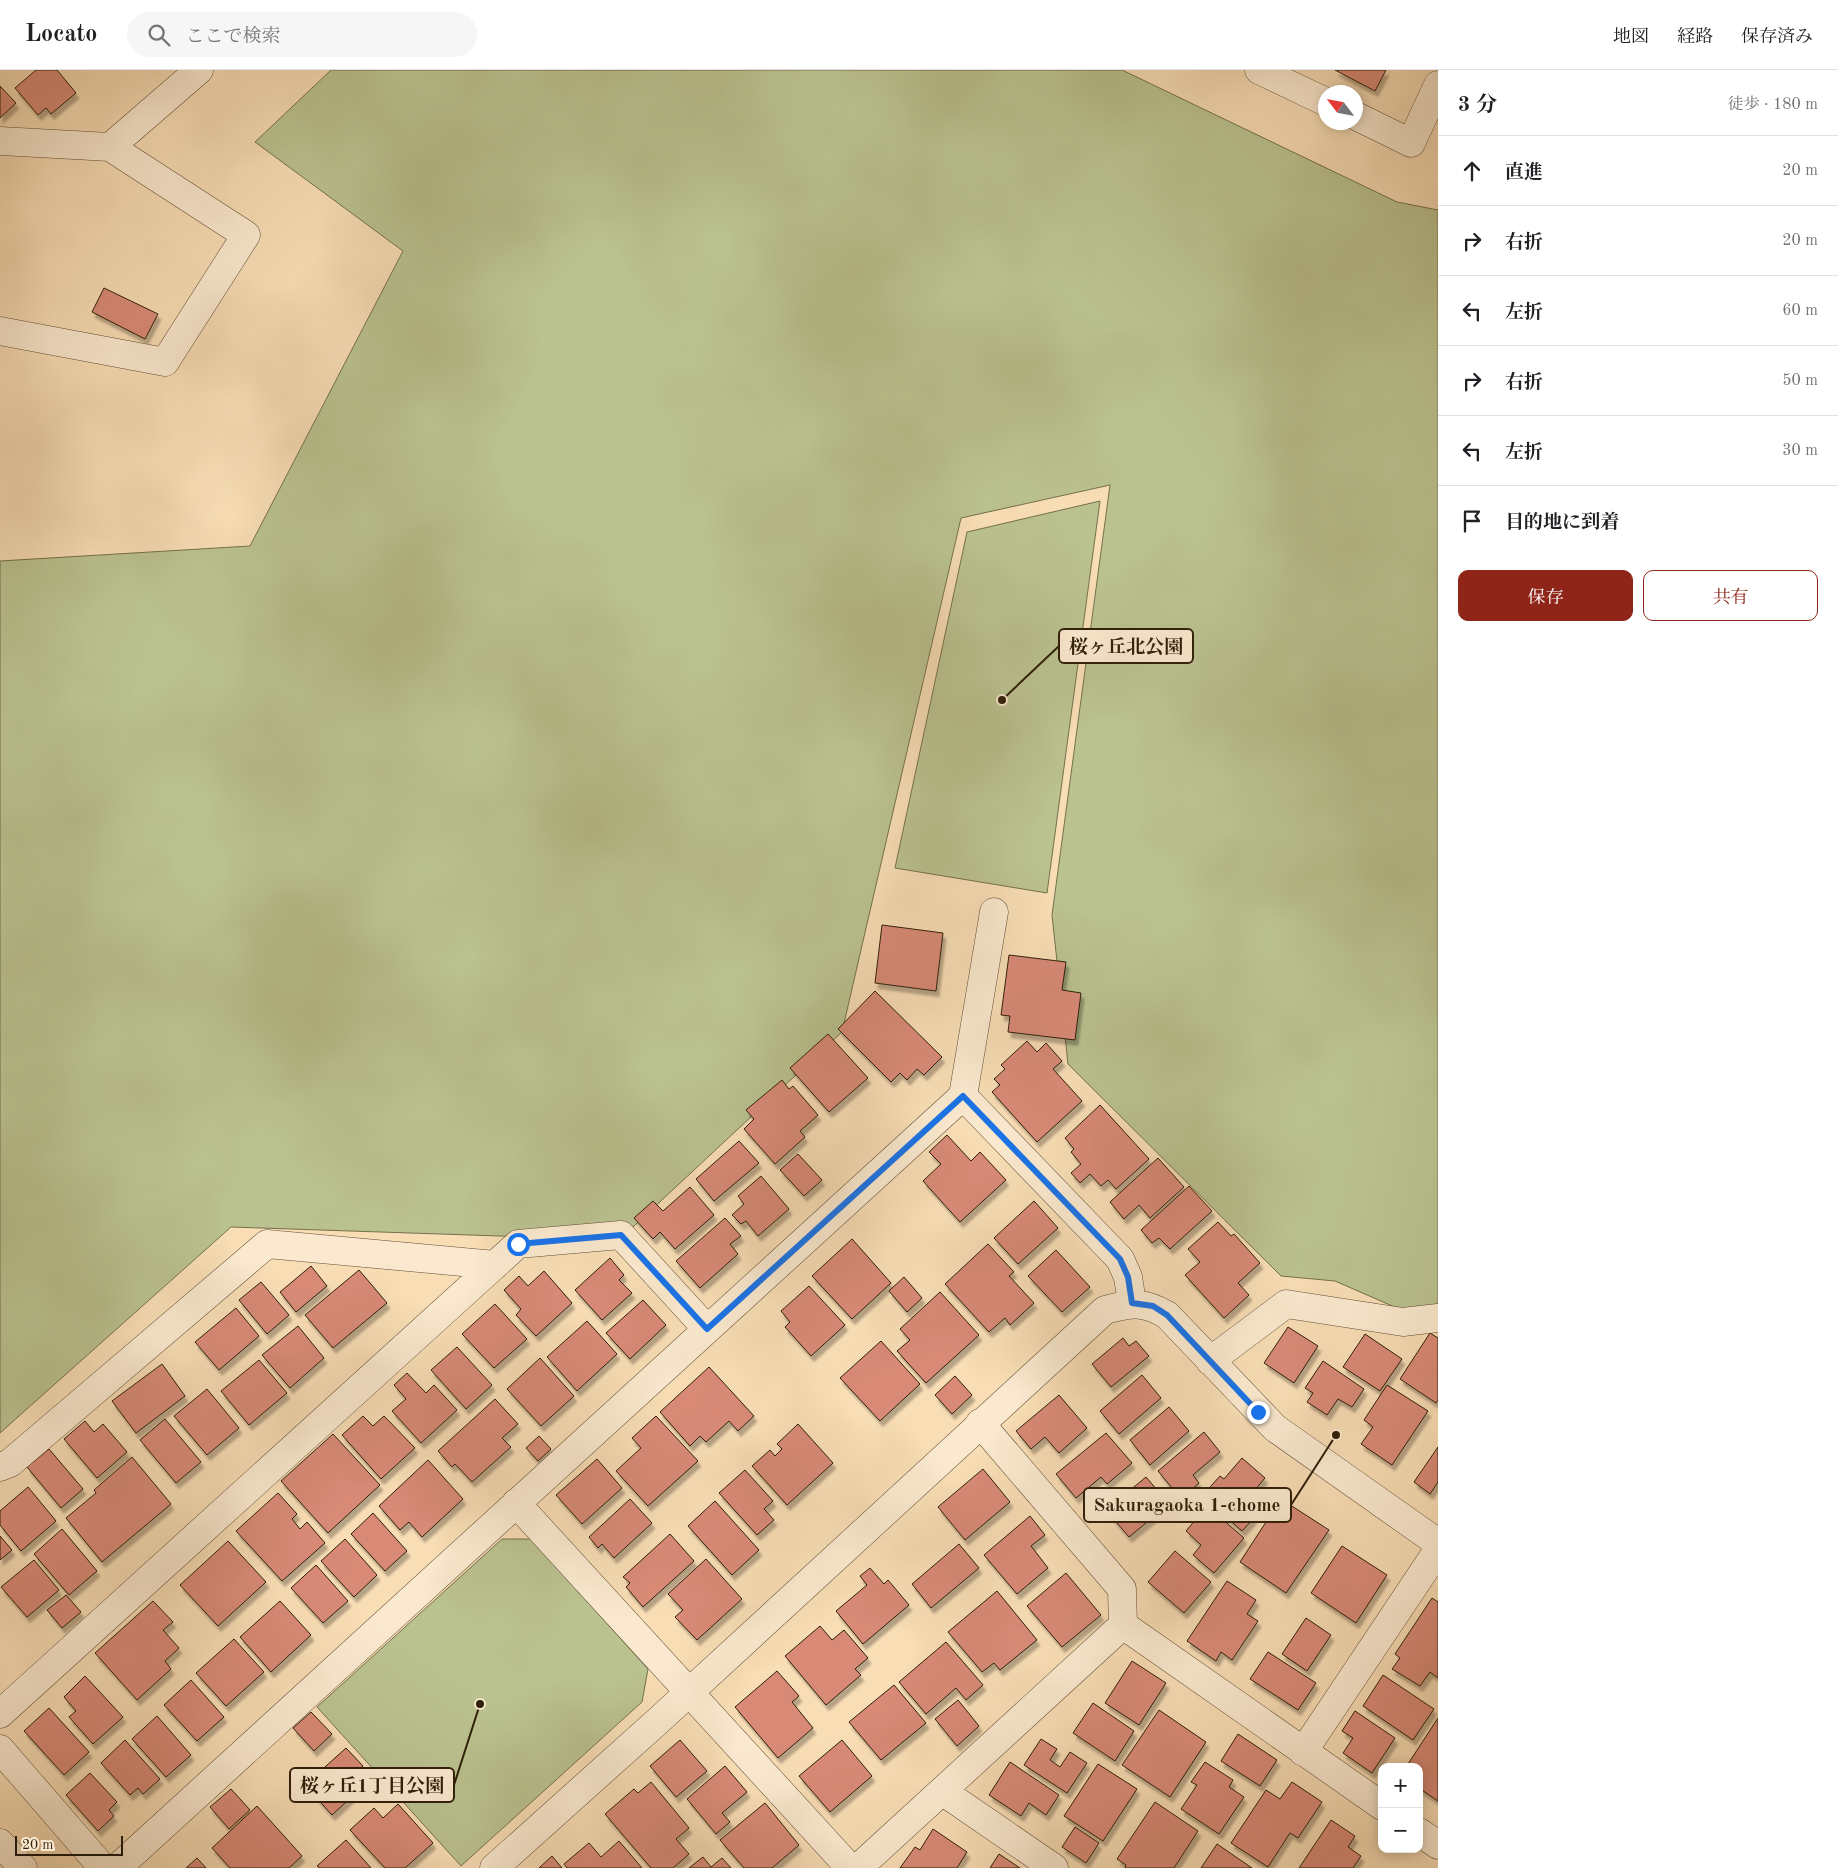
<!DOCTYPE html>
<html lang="ja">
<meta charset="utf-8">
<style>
:root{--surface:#fff;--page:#f6f6f6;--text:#202124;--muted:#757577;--line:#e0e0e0;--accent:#8f2418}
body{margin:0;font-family:"Old Standard TT","Noto Serif JP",serif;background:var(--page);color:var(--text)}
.controls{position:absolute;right:15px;bottom:15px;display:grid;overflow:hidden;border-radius:10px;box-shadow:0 2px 12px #0003}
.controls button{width:45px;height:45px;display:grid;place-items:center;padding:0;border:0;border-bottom:1px solid var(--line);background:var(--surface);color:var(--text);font:25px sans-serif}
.compass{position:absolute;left:1318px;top:15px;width:45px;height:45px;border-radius:50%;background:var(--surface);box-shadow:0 2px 12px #0003;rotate:302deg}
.scale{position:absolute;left:15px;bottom:12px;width:108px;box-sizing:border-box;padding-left:5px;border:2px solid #2f1f0a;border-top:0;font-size:14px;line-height:18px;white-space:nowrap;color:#2f1f0a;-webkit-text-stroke:4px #fae9cf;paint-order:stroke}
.stop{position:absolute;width:15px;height:15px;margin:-11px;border:4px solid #1a73e8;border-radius:50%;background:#fff}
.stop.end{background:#1a73e8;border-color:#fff;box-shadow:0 1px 5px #0008}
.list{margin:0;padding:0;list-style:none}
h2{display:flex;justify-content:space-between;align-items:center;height:65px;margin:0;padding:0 20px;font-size:21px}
h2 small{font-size:16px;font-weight:400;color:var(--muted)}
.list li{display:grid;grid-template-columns:32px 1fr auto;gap:15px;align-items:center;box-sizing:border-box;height:70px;padding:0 20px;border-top:1px solid var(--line)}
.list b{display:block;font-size:19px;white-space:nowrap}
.list em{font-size:16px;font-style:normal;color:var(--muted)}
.actions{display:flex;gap:10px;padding:15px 20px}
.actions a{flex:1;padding:11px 0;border:1px solid var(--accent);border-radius:10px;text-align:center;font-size:18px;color:var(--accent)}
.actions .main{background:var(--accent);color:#fff}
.icon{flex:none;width:28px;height:28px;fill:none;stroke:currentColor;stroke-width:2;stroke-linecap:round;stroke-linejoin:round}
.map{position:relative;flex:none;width:1438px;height:1798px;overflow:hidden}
header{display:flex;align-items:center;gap:30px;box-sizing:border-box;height:70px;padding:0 25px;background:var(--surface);border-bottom:1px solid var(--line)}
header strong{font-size:24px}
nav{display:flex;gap:28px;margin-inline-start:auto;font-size:18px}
.search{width:350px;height:45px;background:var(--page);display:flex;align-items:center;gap:12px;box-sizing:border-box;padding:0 18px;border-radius:28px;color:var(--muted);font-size:19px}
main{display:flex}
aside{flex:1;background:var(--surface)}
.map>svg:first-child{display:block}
.green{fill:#bac290;stroke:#74704d}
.building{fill:#d88a77;stroke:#2f1f0a;filter:url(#shadow)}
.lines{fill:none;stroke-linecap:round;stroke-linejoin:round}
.minor-casing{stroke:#614e35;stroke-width:29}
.minor{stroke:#fae9cf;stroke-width:28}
.route{stroke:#1a73e8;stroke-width:6}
.leader{fill:none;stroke:#2f1f0a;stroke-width:2}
.callout-dot{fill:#2f1f0a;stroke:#fae9cf;stroke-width:2}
.callout{fill:#fae9cf;stroke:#2f1f0a;stroke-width:2}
.callout-label{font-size:19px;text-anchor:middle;font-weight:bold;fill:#2f1f0a}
</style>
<header>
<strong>Locato</strong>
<div class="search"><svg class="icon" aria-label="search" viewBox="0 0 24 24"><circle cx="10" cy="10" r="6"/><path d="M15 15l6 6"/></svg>ここで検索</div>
<nav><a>地図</a><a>経路</a><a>保存済み</a></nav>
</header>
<main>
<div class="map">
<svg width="1438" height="1798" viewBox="0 0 1438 1798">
<defs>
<filter id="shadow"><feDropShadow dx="3" dy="5.5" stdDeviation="1" flood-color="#0004"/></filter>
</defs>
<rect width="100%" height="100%" fill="#f8ddb5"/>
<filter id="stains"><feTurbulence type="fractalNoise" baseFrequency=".004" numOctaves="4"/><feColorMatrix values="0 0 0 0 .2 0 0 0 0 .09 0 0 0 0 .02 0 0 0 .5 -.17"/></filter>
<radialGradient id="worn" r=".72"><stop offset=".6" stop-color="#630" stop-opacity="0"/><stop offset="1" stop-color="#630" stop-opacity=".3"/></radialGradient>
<!-- green -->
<path class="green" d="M 331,0 L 1122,0 L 1397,132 L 1438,140 L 1438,1236 L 1406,1242 L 1335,1211 L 1281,1206 L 1068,994 L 1052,845 L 1110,415 L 961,448 L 842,962 L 619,1170 L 231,1157 L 0,1363 L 0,491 L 250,476 L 403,181 L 255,72 Z
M 1100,431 L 1047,823 L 895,798 L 967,462 Z
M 502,1469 L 531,1469 L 648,1599 L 642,1632 L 461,1796 L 317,1637 Z"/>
<!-- building -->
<path class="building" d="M 36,0 L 57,0 L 76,23 L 51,44 L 46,38 L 38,45 L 15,18 Z
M 1335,0 L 1386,0 L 1375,21 Z
M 0,16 L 16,33 L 0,48 Z
M 104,218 L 158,244 L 145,269 L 92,242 Z
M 882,855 L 943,863 L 936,921 L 875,913 Z
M 1009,885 L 1066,892 L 1062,920 L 1081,923 L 1075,970 L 1008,962 L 1010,946 L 1001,945 Z
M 875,921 L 942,987 L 924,1005 L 917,999 L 907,1010 L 900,1003 L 891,1012 L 838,959 Z
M 828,964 L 868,1008 L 829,1042 L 790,998 Z
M 1027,971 L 1037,982 L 1046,973 L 1062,991 L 1053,999 L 1082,1031 L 1037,1072 L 992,1022 L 1000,1015 L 994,1009 L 1005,999 L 1001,995 Z
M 782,1010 L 789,1019 L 793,1016 L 818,1045 L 800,1061 L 805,1067 L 775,1094 L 744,1059 L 754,1049 L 746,1040 Z
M 1100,1035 L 1149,1089 L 1116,1119 L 1108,1110 L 1101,1116 L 1090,1104 L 1080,1113 L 1071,1103 L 1081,1094 L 1071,1082 L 1074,1079 L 1065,1068 Z
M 947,1065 L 971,1091 L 980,1082 L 1006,1110 L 960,1152 L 923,1111 L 941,1094 L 929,1082 Z
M 739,1071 L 759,1093 L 714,1131 L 696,1109 Z
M 798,1084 L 822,1110 L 804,1126 L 780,1100 Z
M 1158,1088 L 1184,1117 L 1150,1148 L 1139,1135 L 1124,1149 L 1110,1132 Z
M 761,1106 L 789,1139 L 758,1166 L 746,1151 L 741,1154 L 732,1145 L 744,1134 L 738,1126 Z
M 1189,1116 L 1212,1141 L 1170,1179 L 1159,1168 L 1152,1173 L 1141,1160 Z
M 690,1117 L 714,1145 L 675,1179 L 660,1162 L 653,1169 L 634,1148 L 653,1131 L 663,1141 Z
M 1034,1131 L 1058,1158 L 1018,1194 L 994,1168 Z
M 725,1148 L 741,1166 L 730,1174 L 738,1184 L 700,1218 L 676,1191 Z
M 1218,1152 L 1231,1166 L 1234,1164 L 1260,1193 L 1238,1213 L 1249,1225 L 1224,1248 L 1185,1205 L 1200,1192 L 1188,1179 Z
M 852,1169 L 891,1213 L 852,1249 L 812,1206 Z
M 988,1174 L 1014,1202 L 1009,1206 L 1034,1233 L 1010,1255 L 1005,1248 L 989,1262 L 945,1214 Z
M 1056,1180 L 1090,1217 L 1062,1242 L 1028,1206 Z
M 610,1188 L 624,1205 L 619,1210 L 632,1223 L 602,1250 L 575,1220 Z
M 311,1196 L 327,1216 L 296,1242 L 280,1222 Z
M 359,1200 L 387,1233 L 333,1278 L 305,1245 Z
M 544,1201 L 572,1233 L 536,1266 L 516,1245 L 521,1239 L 504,1220 L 519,1206 L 528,1216 Z
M 904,1207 L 922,1228 L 907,1242 L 889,1221 Z
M 261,1212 L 289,1245 L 267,1264 L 239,1230 Z
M 809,1216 L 845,1255 L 811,1286 L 785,1257 L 790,1252 L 781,1241 Z
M 940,1222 L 979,1265 L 926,1313 L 897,1281 L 910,1270 L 900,1259 Z
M 643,1230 L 666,1255 L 630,1289 L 606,1263 Z
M 495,1234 L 527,1269 L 494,1298 L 462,1264 Z
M 236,1238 L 259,1266 L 219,1300 L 195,1272 Z
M 587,1251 L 617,1284 L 577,1321 L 547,1287 Z
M 298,1256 L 324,1288 L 290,1318 L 262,1285 Z
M 1288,1257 L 1318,1276 L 1294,1313 L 1264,1293 Z
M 1430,1263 L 1438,1268 L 1438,1330 L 1436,1333 L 1400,1309 Z
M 1365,1264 L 1402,1289 L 1380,1321 L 1343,1297 Z
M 1123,1268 L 1129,1276 L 1136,1271 L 1149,1286 L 1111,1317 L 1092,1294 Z
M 881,1271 L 920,1314 L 880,1351 L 840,1308 Z
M 457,1277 L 492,1315 L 466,1339 L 431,1300 Z
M 540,1288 L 574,1326 L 541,1356 L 507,1319 Z
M 259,1290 L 287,1323 L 249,1355 L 221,1321 Z
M 1323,1291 L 1364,1319 L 1352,1337 L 1338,1329 L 1327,1345 L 1307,1332 L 1313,1323 L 1305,1318 Z
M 162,1294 L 185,1326 L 136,1363 L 112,1331 Z
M 709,1297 L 754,1346 L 738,1361 L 729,1351 L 706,1372 L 700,1366 L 690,1376 L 660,1342 Z
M 407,1303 L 426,1323 L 434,1315 L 457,1340 L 421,1373 L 392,1341 L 406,1329 L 394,1315 Z
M 1142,1305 L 1161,1328 L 1119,1364 L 1100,1341 Z
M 955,1306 L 972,1325 L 952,1344 L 935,1325 Z
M 1387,1315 L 1428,1341 L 1392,1395 L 1361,1374 L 1373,1357 L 1364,1350 Z
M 207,1319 L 239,1358 L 207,1385 L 174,1346 Z
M 1059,1325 L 1087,1358 L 1059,1383 L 1045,1367 L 1031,1379 L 1016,1361 Z
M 495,1329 L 518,1354 L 502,1368 L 511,1377 L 472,1412 L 455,1394 L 452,1397 L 438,1381 Z
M 1169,1337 L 1189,1361 L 1150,1395 L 1130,1370 Z
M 363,1346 L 373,1356 L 384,1346 L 415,1378 L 381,1409 L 342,1365 Z
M 656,1346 L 698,1391 L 648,1436 L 616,1401 L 641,1378 L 632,1368 Z
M 165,1349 L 201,1392 L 176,1413 L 140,1370 Z
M 85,1351 L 94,1362 L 103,1354 L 127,1382 L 97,1408 L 64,1369 Z
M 798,1354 L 833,1393 L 787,1435 L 752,1396 L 770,1380 L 775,1386 L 782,1379 L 777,1374 Z
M 1204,1362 L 1220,1382 L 1193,1405 L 1199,1413 L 1181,1429 L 1158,1401 Z
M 1106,1363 L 1132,1393 L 1107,1414 L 1101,1407 L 1076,1428 L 1056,1404 Z
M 333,1364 L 380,1415 L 328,1463 L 281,1411 Z
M 539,1366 L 551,1379 L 538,1391 L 526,1378 Z
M 1438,1377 L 1438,1412 L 1430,1424 L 1414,1412 Z
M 49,1379 L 83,1419 L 61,1438 L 27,1397 Z
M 132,1387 L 171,1434 L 102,1492 L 66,1448 L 96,1423 L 94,1420 Z
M 1242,1388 L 1265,1408 L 1241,1436 L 1254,1448 L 1242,1461 L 1202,1426 L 1220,1406 L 1224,1409 Z
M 597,1389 L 622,1418 L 582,1454 L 556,1425 Z
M 428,1390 L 463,1429 L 422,1467 L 409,1452 L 400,1460 L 379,1436 Z
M 983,1399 L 1010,1432 L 965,1470 L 938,1437 Z
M 745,1400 L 773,1431 L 764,1439 L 774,1450 L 757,1465 L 719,1423 Z
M 1146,1407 L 1169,1434 L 1129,1467 L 1106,1440 Z
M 28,1417 L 56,1451 L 21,1481 L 0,1455 L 0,1441 Z
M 278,1423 L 297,1444 L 292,1449 L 300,1459 L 307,1452 L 325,1473 L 282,1511 L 236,1461 Z
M 630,1429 L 652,1453 L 614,1488 L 602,1474 L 598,1478 L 589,1467 Z
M 1281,1429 L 1329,1460 L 1286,1523 L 1240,1492 Z
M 715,1431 L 759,1480 L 732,1505 L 688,1456 Z
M 1207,1436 L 1244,1468 L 1214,1503 L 1193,1485 L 1201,1475 L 1186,1461 Z
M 373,1443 L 407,1481 L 385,1501 L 351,1464 Z
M 1030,1446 L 1045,1465 L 1031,1476 L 1048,1498 L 1017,1524 L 984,1485 Z
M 62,1459 L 97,1501 L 69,1525 L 34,1484 Z
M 670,1464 L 694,1491 L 643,1537 L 626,1517 L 630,1513 L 623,1507 Z
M 0,1466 L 12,1480 L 0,1490 Z
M 345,1469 L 377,1505 L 354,1527 L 321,1491 Z
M 228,1471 L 266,1512 L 218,1556 L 180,1515 Z
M 959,1474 L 979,1498 L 931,1538 L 912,1514 Z
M 1342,1476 L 1387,1505 L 1356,1553 L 1311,1523 Z
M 1175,1481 L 1211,1512 L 1184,1543 L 1148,1512 Z
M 706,1489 L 742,1529 L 697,1570 L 675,1547 L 683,1540 L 668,1524 Z
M 34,1490 L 59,1520 L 27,1547 L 1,1517 Z
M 316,1495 L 348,1531 L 323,1553 L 291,1518 Z
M 870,1498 L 884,1514 L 888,1510 L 909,1535 L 863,1574 L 836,1541 L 867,1515 L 860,1506 Z
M 1066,1503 L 1101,1545 L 1062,1577 L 1027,1536 Z
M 1227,1511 L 1256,1530 L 1247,1544 L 1258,1551 L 1232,1590 L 1221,1582 L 1216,1591 L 1187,1571 Z
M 997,1521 L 1037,1570 L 1000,1600 L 994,1593 L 982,1602 L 948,1562 Z
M 66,1525 L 81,1542 L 62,1558 L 47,1540 Z
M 1432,1528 L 1438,1532 L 1438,1608 L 1430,1602 L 1420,1616 L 1392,1599 L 1400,1588 L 1395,1584 Z
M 153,1531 L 173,1552 L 163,1560 L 179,1578 L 165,1591 L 171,1599 L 137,1630 L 95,1583 Z
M 280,1531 L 311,1565 L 271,1602 L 240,1567 Z
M 1306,1548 L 1331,1565 L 1307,1601 L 1282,1584 Z
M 820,1556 L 832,1570 L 844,1560 L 868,1588 L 855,1599 L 861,1605 L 826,1635 L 785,1586 Z
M 234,1569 L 264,1602 L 226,1636 L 196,1603 Z
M 946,1572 L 983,1615 L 966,1630 L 956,1618 L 926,1644 L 899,1612 Z
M 1268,1582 L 1316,1613 L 1298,1640 L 1250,1609 Z
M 1132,1591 L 1166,1613 L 1139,1655 L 1105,1633 Z
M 777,1601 L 799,1626 L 792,1632 L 813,1658 L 778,1688 L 735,1637 Z
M 1383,1605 L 1434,1639 L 1413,1670 L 1363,1636 Z
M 85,1606 L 123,1647 L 93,1674 L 69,1647 L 76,1641 L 64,1627 Z
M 191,1610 L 224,1647 L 197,1671 L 164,1635 Z
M 894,1615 L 926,1653 L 881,1690 L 849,1652 Z
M 958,1630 L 979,1656 L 957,1676 L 935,1649 Z
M 1093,1633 L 1134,1661 L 1115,1691 L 1073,1663 Z
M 49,1638 L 89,1682 L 64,1705 L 24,1661 Z
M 1159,1640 L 1206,1672 L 1170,1727 L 1122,1695 Z
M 1355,1641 L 1395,1668 L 1372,1703 L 1343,1683 L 1353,1668 L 1342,1661 Z
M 311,1642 L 332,1664 L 314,1681 L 293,1658 Z
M 157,1646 L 191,1685 L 166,1707 L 132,1669 Z
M 1438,1648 L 1438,1731 L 1419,1718 L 1419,1697 L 1406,1697 Z
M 1238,1664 L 1277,1690 L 1260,1716 L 1221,1691 Z
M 1041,1669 L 1057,1679 L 1050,1690 L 1060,1697 L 1070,1682 L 1087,1693 L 1067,1723 L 1024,1695 Z
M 125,1670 L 160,1709 L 143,1724 L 138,1718 L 130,1725 L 101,1693 Z
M 680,1670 L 707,1701 L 676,1727 L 650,1696 Z
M 842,1670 L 872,1706 L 830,1742 L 799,1706 Z
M 346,1678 L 363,1696 L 352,1705 L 362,1717 L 332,1745 L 305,1715 Z
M 1010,1692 L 1059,1725 L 1046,1745 L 1029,1733 L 1021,1746 L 989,1725 Z
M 1205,1692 L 1233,1710 L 1229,1717 L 1244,1727 L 1219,1764 L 1181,1739 L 1197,1715 L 1191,1712 Z
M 1098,1694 L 1137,1719 L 1103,1771 L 1064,1746 Z
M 725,1696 L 747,1722 L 722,1743 L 730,1752 L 716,1764 L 687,1729 Z
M 90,1703 L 117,1732 L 109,1740 L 114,1746 L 98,1761 L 66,1725 Z
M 651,1712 L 689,1758 L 676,1769 L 689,1784 L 673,1798 L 651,1798 L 605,1744 L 634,1719 L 638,1723 Z
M 1292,1712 L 1322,1732 L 1298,1768 L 1290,1763 L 1268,1797 L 1231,1773 L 1266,1720 L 1280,1729 Z
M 231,1719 L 250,1740 L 229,1759 L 210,1737 Z
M 1155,1732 L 1198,1761 L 1174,1798 L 1125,1798 L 1126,1795 L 1117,1789 Z
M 765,1733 L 799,1775 L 772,1798 L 744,1798 L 720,1770 Z
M 398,1734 L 433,1773 L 405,1798 L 385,1798 L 350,1760 L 374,1738 L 383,1748 Z
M 257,1736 L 302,1786 L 289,1798 L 230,1798 L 212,1778 Z
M 1331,1750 L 1355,1766 L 1348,1777 L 1361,1786 L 1353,1798 L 1299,1798 Z
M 1075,1757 L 1099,1773 L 1086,1793 L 1062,1777 Z
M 933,1759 L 967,1782 L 957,1798 L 900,1798 L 915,1777 L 920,1780 Z
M 346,1770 L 371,1798 L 320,1798 L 317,1796 Z
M 619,1771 L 642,1798 L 567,1798 L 564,1794 L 589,1773 L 601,1787 Z
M 1217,1774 L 1252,1798 L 1201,1798 Z
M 999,1784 L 1020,1798 L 990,1798 Z
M 552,1786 L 562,1798 L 539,1798 Z
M 703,1787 L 711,1797 L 722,1788 L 731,1798 L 689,1798 Z
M 197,1788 L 206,1798 L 186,1798 Z"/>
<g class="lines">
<defs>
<path id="minor" d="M 1259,0 L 1326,32
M 1356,46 L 1411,73 L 1438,15
M 0,71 L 110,77 L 199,0
M 0,261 L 165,292 L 246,165 L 110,77
M 963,1026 L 1120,1189 L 1128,1207 L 1132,1233
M 1210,1291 L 1286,1234 L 1403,1252 L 1438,1248
M 980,1353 L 1122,1519 L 1123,1555
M 0,1397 L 10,1393 L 267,1174 L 495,1195
M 516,1433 L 850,1798
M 0,1644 L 518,1174 L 621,1165 L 707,1259
M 0,1679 L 103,1798
M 1303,1682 L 1438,1480
M 942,1721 L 1054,1798
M 1419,1762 L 1438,1775
M 0,1773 L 23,1798
M 117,1798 L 963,1026 L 994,842
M 494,1798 L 659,1650 L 1105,1240 C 1132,1233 1143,1231 1167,1245 L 1275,1358 L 1438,1473
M 858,1798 L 1123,1555 L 1382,1736"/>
</defs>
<!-- minor casing -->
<use href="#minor" class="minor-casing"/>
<!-- minor -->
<use href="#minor" class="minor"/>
</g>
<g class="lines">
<!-- route -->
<path class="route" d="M 518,1174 L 621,1165 L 707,1259 L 963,1026 L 1120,1189 L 1128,1207 L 1132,1233 L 1153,1236 L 1167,1245 L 1258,1342"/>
</g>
<!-- callouts -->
<path class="leader" d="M1002 630L1059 576M1336 1365L1291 1435M480 1634L454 1715"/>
<g class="callout-dot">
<circle cx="1002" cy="630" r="5"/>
<circle cx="1336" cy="1365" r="5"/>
<circle cx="480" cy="1634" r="5"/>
</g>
<g class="callout">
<rect x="1059" y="559" width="134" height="34" rx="5"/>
<rect x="1084" y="1418" width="207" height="34" rx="5"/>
<rect x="290" y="1698" width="164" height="34" rx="5"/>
</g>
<g class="callout-label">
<text x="1126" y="583">桜ヶ丘北公園</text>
<text x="1187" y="1441">Sakuragaoka 1-chome</text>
<text x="372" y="1722">桜ヶ丘1丁目公園</text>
</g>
<rect width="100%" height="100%" filter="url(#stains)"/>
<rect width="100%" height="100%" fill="url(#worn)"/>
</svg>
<div class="controls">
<button>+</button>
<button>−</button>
</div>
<svg class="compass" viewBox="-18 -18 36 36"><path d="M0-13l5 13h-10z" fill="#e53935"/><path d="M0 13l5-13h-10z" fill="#757577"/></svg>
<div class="scale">20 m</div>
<div class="stop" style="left:518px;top:1174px"></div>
<div class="stop end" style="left:1258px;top:1342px"></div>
</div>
<aside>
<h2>3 分<small>徒歩 · 180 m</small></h2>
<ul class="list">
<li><svg class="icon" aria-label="ahead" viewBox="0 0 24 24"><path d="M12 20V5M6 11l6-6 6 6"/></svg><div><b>直進</b></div><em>20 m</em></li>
<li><svg class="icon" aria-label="right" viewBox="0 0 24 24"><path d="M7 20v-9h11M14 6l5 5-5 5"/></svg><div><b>右折</b></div><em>20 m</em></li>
<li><svg class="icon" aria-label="left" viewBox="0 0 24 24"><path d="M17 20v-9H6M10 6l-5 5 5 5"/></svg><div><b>左折</b></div><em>60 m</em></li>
<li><svg class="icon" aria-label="right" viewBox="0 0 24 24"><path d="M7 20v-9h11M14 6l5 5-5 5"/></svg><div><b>右折</b></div><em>50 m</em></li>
<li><svg class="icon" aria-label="left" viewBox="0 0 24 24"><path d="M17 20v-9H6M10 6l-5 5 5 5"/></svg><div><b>左折</b></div><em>30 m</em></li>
<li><svg class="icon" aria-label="arrive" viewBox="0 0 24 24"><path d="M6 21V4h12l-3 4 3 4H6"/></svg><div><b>目的地に到着</b></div></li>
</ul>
<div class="actions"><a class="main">保存</a><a>共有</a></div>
</aside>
</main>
